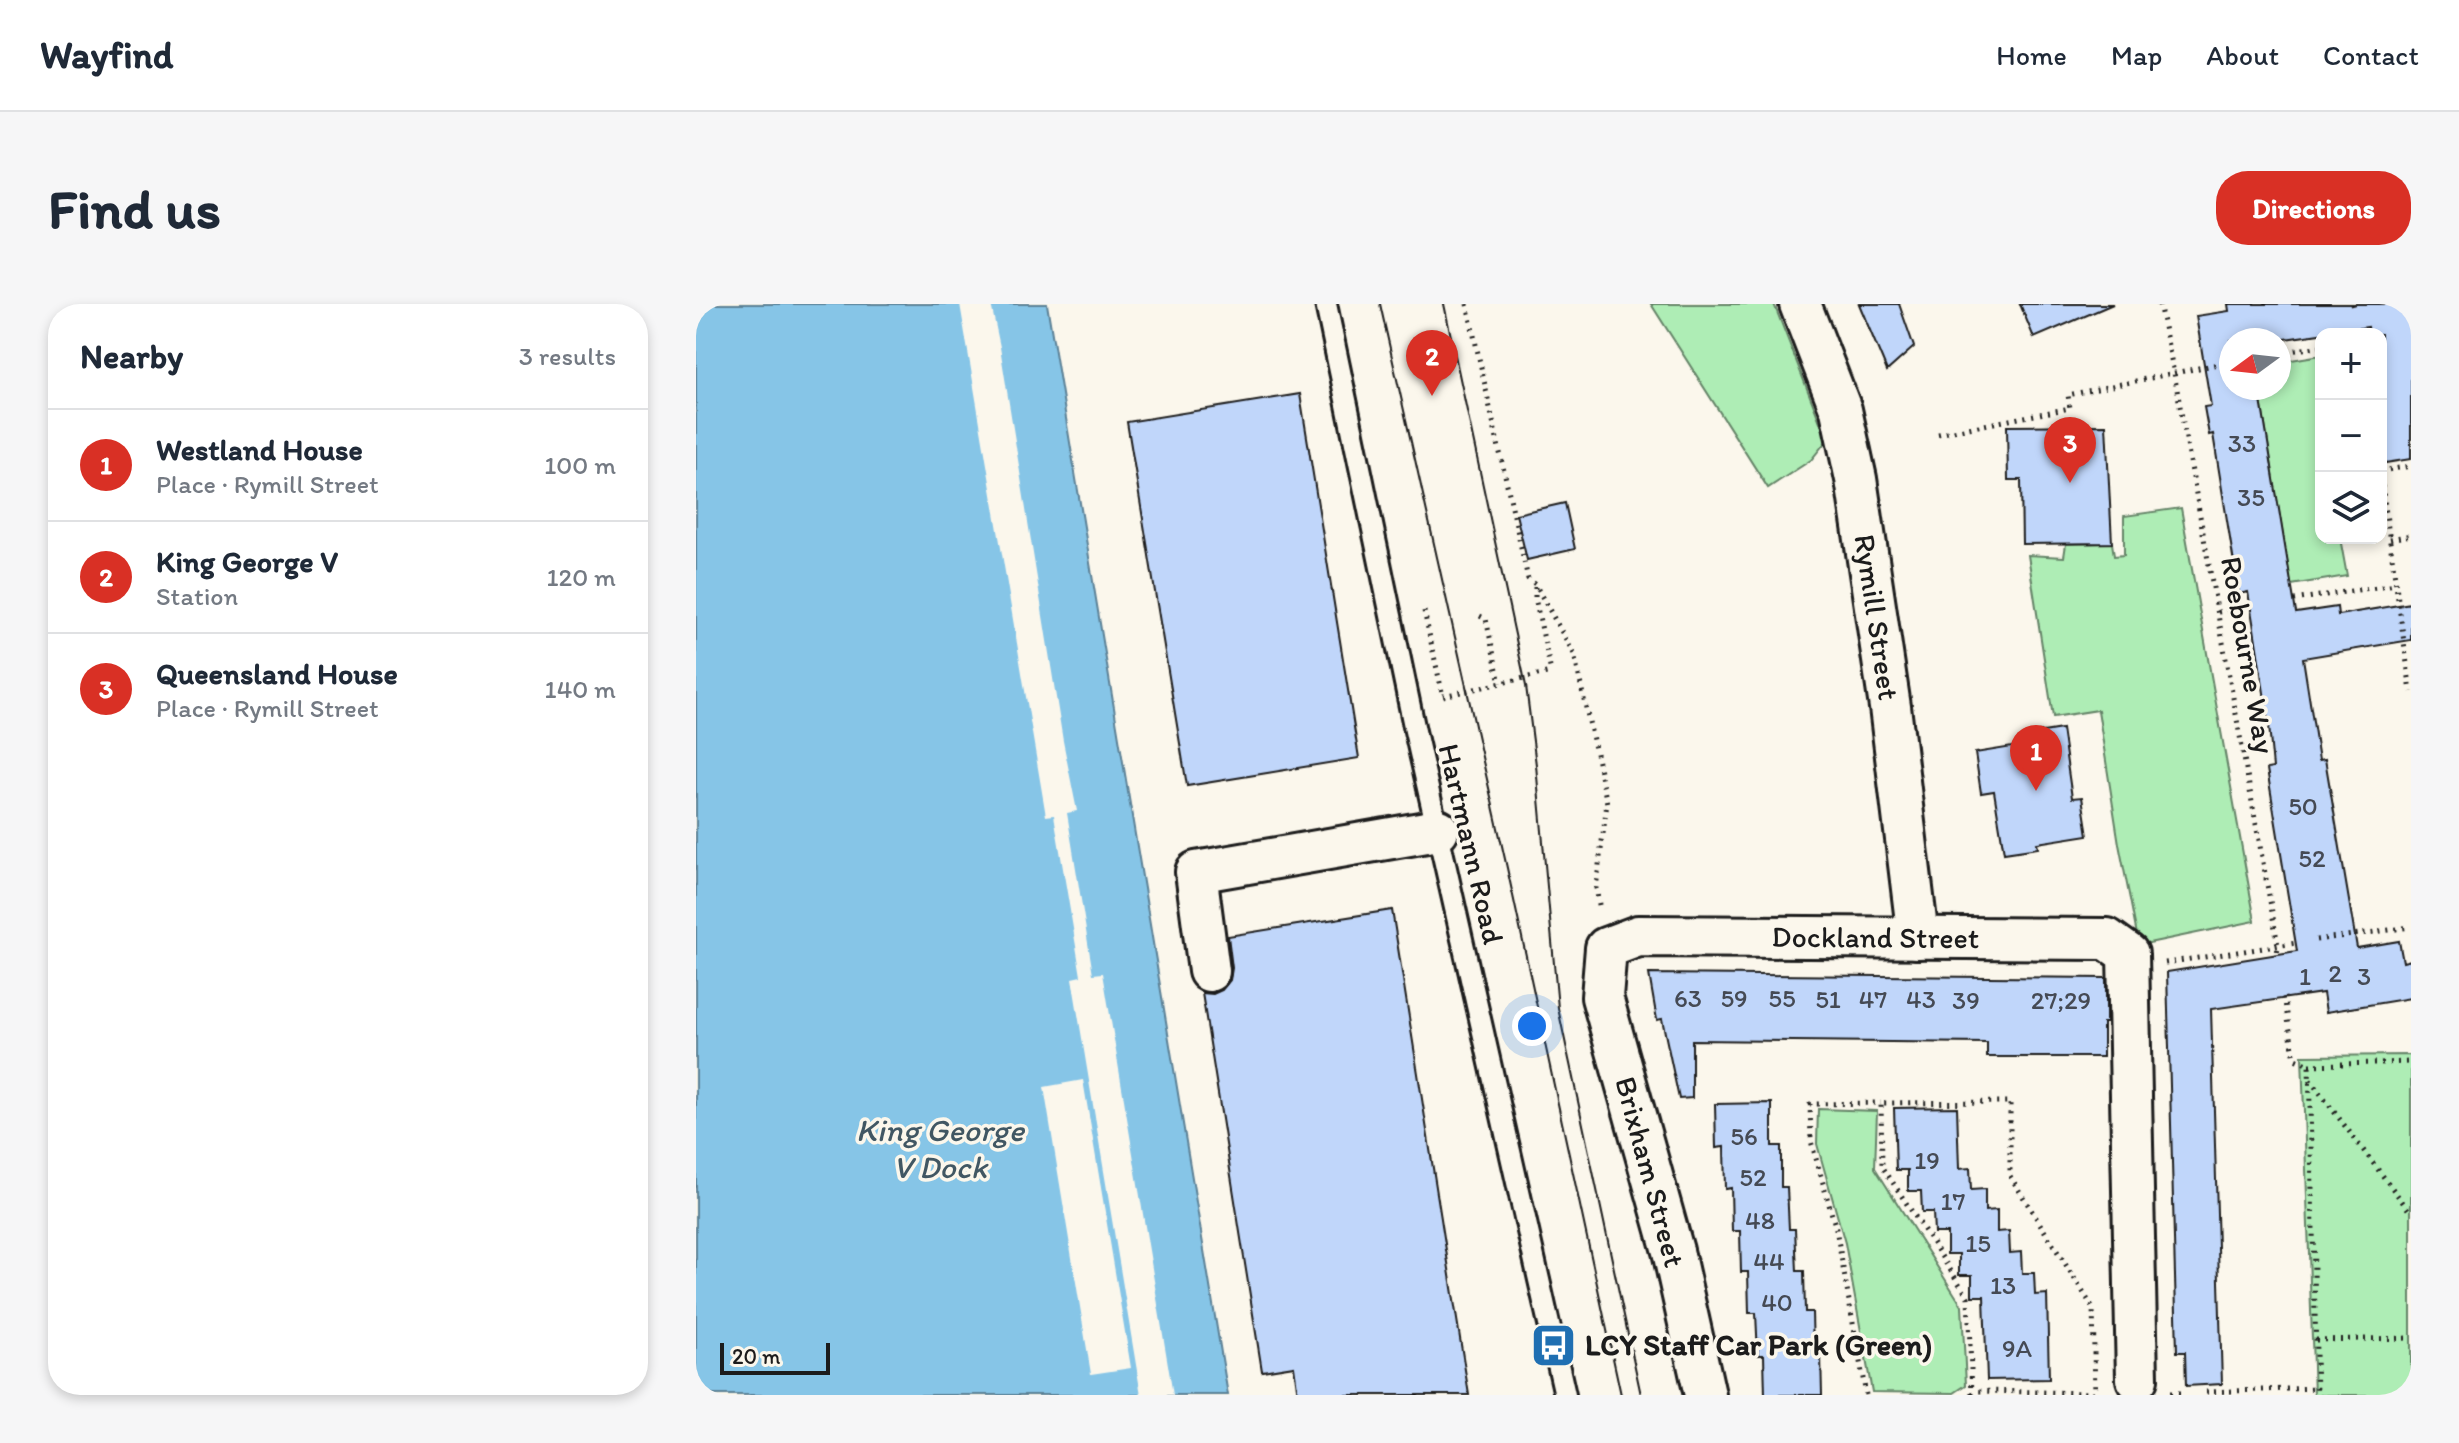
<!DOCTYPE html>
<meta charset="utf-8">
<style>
:root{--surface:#fff;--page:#f6f6f7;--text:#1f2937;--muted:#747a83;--line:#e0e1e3;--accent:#d93025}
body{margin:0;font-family:Itim,sans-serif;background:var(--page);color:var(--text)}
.controls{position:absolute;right:24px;top:24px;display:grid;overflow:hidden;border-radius:16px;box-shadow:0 4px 12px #0003}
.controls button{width:72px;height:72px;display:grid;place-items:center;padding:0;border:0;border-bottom:2px solid var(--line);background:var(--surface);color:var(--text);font:40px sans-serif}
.compass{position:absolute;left:1523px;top:24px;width:72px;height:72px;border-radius:50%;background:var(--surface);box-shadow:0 4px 12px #0003;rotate:255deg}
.scale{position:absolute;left:24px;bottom:20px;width:110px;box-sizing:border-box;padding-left:8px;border:4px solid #1c1c1c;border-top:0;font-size:22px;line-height:28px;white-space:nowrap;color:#1c1c1c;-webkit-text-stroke:6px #fbf7ec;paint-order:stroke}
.you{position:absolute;left:836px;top:722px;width:28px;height:28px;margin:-20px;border:6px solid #fff;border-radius:50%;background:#1a73e8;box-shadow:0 0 0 12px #1a73e833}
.badge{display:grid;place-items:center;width:52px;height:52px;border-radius:50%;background:var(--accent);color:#fff;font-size:26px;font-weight:700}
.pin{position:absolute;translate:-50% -66px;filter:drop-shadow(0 2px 4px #0008)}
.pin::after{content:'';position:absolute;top:42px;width:28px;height:24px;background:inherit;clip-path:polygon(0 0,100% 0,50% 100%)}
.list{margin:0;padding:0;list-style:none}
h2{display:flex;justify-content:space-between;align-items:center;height:104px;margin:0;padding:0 32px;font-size:34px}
h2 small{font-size:26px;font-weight:400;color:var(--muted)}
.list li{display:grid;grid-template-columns:52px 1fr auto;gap:24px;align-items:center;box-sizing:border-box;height:112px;padding:0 32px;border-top:2px solid var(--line)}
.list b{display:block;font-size:30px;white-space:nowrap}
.list p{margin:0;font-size:26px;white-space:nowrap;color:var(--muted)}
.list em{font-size:26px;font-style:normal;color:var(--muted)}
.icon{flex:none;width:44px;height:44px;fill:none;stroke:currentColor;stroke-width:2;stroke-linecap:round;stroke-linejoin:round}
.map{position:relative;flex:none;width:1715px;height:1091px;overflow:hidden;border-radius:32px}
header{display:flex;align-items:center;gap:48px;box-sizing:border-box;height:112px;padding:0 40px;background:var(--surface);border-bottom:2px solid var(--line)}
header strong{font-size:38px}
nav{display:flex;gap:44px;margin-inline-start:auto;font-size:28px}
.intro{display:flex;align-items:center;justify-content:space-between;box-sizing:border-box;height:192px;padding:0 48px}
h1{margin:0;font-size:56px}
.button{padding:20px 36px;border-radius:32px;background:var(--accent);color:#fff;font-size:28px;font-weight:700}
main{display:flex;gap:48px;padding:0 48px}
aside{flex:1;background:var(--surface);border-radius:32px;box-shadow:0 4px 12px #0003}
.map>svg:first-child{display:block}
.green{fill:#aeedb5;stroke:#658468;stroke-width:2}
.water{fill:#86c5e7;stroke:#5c8196;stroke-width:2}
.pier{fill:#fbf7ec}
.building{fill:#c0d6fa;stroke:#1c1c1c;stroke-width:2}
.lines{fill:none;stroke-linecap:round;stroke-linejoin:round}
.lane-casing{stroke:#1c1c1c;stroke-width:26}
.street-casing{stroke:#1c1c1c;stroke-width:46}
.path{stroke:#1c1c1c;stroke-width:5;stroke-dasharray:2 6;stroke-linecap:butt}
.lane{stroke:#fbf7ec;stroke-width:20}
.street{stroke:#fbf7ec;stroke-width:40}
.tram{stroke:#1c1c1c;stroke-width:2}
.path-bridge{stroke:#1c1c1c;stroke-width:5;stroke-dasharray:2 6;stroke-linecap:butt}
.labels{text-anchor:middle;stroke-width:7;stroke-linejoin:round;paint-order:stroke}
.number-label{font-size:26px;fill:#454a54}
.street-label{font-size:30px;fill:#1c1c1c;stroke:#fbf7ec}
.poi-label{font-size:30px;font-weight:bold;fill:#1c1c1c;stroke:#fbf7ec;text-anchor:start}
.water-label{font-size:32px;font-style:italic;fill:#415763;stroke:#fbf7ec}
</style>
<header>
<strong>Wayfind</strong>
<nav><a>Home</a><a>Map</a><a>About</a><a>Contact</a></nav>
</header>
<div class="intro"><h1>Find us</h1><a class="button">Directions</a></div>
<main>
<aside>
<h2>Nearby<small>3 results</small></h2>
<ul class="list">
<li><span class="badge">1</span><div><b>Westland House</b><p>Place · Rymill Street</p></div><em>100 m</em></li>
<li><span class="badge">2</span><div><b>King George V</b><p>Station</p></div><em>120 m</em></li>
<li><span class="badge">3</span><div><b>Queensland House</b><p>Place · Rymill Street</p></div><em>140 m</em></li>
</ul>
</aside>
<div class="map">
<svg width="1715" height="1091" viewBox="0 0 1715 1091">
<rect width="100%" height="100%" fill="#fbf7ec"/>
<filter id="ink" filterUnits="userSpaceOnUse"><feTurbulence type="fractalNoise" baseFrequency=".0125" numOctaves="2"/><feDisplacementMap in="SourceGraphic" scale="16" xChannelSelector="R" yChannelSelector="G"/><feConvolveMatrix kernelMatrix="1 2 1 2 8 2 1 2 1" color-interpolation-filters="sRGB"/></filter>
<g filter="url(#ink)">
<!-- green -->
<path class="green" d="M 955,0 L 1078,0 L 1131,136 L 1115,156 L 1072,184 Z
M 1625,51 L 1625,234 L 1644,234 L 1651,272 L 1595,281 L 1563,84 L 1583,84 L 1583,58 Z
M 1485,204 L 1559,617 L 1443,641 L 1423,540 L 1402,406 L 1357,413 L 1332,251 L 1368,253 L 1370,240 L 1416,239 L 1418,252 L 1428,251 L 1428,212 Z
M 1715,751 L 1715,1091 L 1618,1091 L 1606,752 Z
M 1122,805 L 1181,807 L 1179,864 L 1266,1002 L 1270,1081 L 1258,1089 L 1176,1088 L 1149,939 L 1121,840 Z"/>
<!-- water -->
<path class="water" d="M 0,0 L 351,0 L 532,1091 L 0,1091 Z"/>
<!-- pier -->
<path class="pier" d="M 264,0 L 295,0 L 304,43 L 367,437 L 381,507 L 371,509 L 397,670 L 407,669 L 477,1091 L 445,1091 L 376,674 L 385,672 L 358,511 L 350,512 Z
M 387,776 L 435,1064 L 395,1070 L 348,783 Z"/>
<!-- building -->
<path class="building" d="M 1163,0 L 1203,0 L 1218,43 L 1191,67 Z
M 1324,0 L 1417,0 L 1338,34 Z
M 1532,0 L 1715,0 L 1715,155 L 1689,159 L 1685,135 L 1685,30 L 1673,30 L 1672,23 L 1582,36 L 1535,36 L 1535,84 L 1563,84 L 1600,309 L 1641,303 L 1642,311 L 1715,299 L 1715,336 L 1607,354 L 1623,456 L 1629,455 L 1661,644 L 1703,637 L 1707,658 L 1715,656 L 1715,694 L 1630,708 L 1627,689 L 1515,705 L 1526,1080 L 1490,1082 L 1489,1048 L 1481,1048 L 1471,668 L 1601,647 L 1571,465 L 1577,464 L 1573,421 L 1557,318 L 1552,288 L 1543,290 L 1517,130 L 1513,131 L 1508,103 L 1515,102 L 1500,12 L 1533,7 Z
M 604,90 L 663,454 L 491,482 L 431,118 Z
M 1410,121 L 1416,239 L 1326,240 L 1325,176 L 1312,176 L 1311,122 Z
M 869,199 L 879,245 L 831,256 L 820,210 Z
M 1366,425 L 1376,494 L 1386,493 L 1392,531 L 1341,539 L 1342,544 L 1308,549 L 1298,487 L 1285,489 L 1279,449 L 1329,441 L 1328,431 Z
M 696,606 L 773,1091 L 602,1091 L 598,1062 L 566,1067 L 506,689 L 517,690 L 526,686 L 534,676 L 536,664 L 532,632 Z
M 953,670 L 1410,674 L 1410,719 L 1407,719 L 1407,753 L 1291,753 L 1291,739 L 996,736 L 996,794 L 983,795 L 966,715 L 961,716 Z
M 1076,799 L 1076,842 L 1085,842 L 1085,883 L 1091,883 L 1093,925 L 1099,925 L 1101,967 L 1108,967 L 1109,1008 L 1116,1008 L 1117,1050 L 1125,1050 L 1126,1091 L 1069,1091 L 1068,1051 L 1062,1051 L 1060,1009 L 1053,1009 L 1052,968 L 1045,968 L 1044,927 L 1036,927 L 1035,884 L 1029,885 L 1028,843 L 1020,844 L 1019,800 Z
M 1261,803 L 1263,865 L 1274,864 L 1275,886 L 1289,885 L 1289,907 L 1301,906 L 1301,928 L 1313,927 L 1314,949 L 1325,948 L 1326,969 L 1338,969 L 1339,991 L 1351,990 L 1353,1075 L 1291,1076 L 1288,992 L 1276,992 L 1276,971 L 1263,971 L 1263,950 L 1251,950 L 1251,929 L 1238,929 L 1237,908 L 1226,908 L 1225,887 L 1212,887 L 1212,866 L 1200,866 L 1198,804 Z"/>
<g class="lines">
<defs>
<path id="lane" d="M 630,0 L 719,427 L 869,1091"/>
<g id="street">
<path id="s1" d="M 1104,0 L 1145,106 L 1160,175 L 1194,403 L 1222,634"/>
<path d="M 513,667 L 500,568 L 742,526"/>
<path id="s2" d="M 1009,1091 L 977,947 L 906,693 L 910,644 L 942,632 L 1411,635 L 1432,650 L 1441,1075"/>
</g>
</defs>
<!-- lane casing -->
<use href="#lane" class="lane-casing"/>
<!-- street casing -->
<use href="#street" class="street-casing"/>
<!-- path -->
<path class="path" d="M 771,0 L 832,275 L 839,280 L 878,350 L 911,499 L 900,584 L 904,606
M 1463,0 L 1478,69 L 1582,641 L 1581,651
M 1657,0 L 1658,4
M 1661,24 L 1662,30
M 1583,49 L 1625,42
M 1242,130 L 1374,104 L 1372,91 L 1522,60
M 1685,167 L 1715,162
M 1685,174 L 1715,388
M 1694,235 L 1715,231
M 839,283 L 839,294 L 855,368
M 1598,296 L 1700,280
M 728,307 L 747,392
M 1522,308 L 1554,303
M 784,312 L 790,315 L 804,379
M 1620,636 L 1715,623
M 1469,659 L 1600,639
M 1588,693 L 1599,755 L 1613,761 L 1621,1091
M 1613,761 L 1715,758
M 1614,776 L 1715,909
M 1620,1036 L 1715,1034
M 1510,1088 L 1621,1084
M 1474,1089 L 1490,1089
M 1276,1090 L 1272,993 L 1186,862 L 1185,799 L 1314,798 L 1314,872 L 1397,1004 L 1399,1089
M 1276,1090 L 1282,1087 L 1401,1089
M 1170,1091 L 1140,925 L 1115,837 L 1114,800 L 1185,799"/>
<!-- lane -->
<use href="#lane" class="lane"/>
<!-- street -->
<use href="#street" class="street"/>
<!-- tram -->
<path class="tram" d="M 684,0 L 811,564 L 925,1091
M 748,0 L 830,382 L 840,461 L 862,704 L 945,1091"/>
<!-- path-bridge -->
<path class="path-bridge" d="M 747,392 L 855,368"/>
</g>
</g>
<!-- icons -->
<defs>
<symbol id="bus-square" viewBox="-11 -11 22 22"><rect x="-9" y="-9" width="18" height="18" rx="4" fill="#1f6fb2" stroke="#fbf7ec"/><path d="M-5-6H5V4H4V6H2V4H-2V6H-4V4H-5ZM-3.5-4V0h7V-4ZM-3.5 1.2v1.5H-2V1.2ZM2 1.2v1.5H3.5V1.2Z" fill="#fff"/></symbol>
</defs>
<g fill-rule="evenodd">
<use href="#bus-square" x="832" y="1016" width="51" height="51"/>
</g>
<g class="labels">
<!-- number labels -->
<g class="number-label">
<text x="1546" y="148">33</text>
<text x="1555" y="202">35</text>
<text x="1607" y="511">50</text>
<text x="1616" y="563">52</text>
<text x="1639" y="678">2</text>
<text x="1609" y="681">1</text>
<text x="1668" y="681">3</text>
<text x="992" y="703">63</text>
<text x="1038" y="703">59</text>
<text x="1086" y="703">55</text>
<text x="1132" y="704">51</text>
<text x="1177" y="704">47</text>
<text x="1225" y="704">43</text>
<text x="1270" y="705">39</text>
<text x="1365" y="705">27;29</text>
<text x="1048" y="841">56</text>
<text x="1231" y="865">19</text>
<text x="1057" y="882">52</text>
<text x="1257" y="906">17</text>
<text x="1064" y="925">48</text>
<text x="1282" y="948">15</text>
<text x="1073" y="966">44</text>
<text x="1307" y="990">13</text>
<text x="1081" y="1007">40</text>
<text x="1321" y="1053">9A</text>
</g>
<!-- street labels -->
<g class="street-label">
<text dy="10" stroke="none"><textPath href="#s1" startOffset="324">Rymill Street</textPath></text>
<text transform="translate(1552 351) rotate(80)" y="10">Roebourne Way</text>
<text transform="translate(775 540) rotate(77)" y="10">Hartmann Road</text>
<text dy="10" stroke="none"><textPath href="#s2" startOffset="732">Dockland Street</textPath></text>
<text transform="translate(954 868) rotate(75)" y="10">Brixham Street</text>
</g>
<!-- poi labels -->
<g class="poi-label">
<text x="889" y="1051">LCY Staff Car Park (Green)</text>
</g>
<!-- water labels -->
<g class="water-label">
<text x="244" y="837">King George<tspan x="244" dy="37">V Dock</tspan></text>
</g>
</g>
</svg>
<div class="controls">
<button>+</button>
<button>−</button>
<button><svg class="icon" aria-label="layers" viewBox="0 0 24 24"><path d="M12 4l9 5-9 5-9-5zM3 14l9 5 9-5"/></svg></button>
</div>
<svg class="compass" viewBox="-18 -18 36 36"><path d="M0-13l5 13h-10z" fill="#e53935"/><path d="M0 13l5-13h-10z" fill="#747a83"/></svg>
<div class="scale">20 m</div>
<div class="you"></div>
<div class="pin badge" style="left:1340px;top:487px">1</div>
<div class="pin badge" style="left:736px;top:92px">2</div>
<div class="pin badge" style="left:1374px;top:179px">3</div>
</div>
</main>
